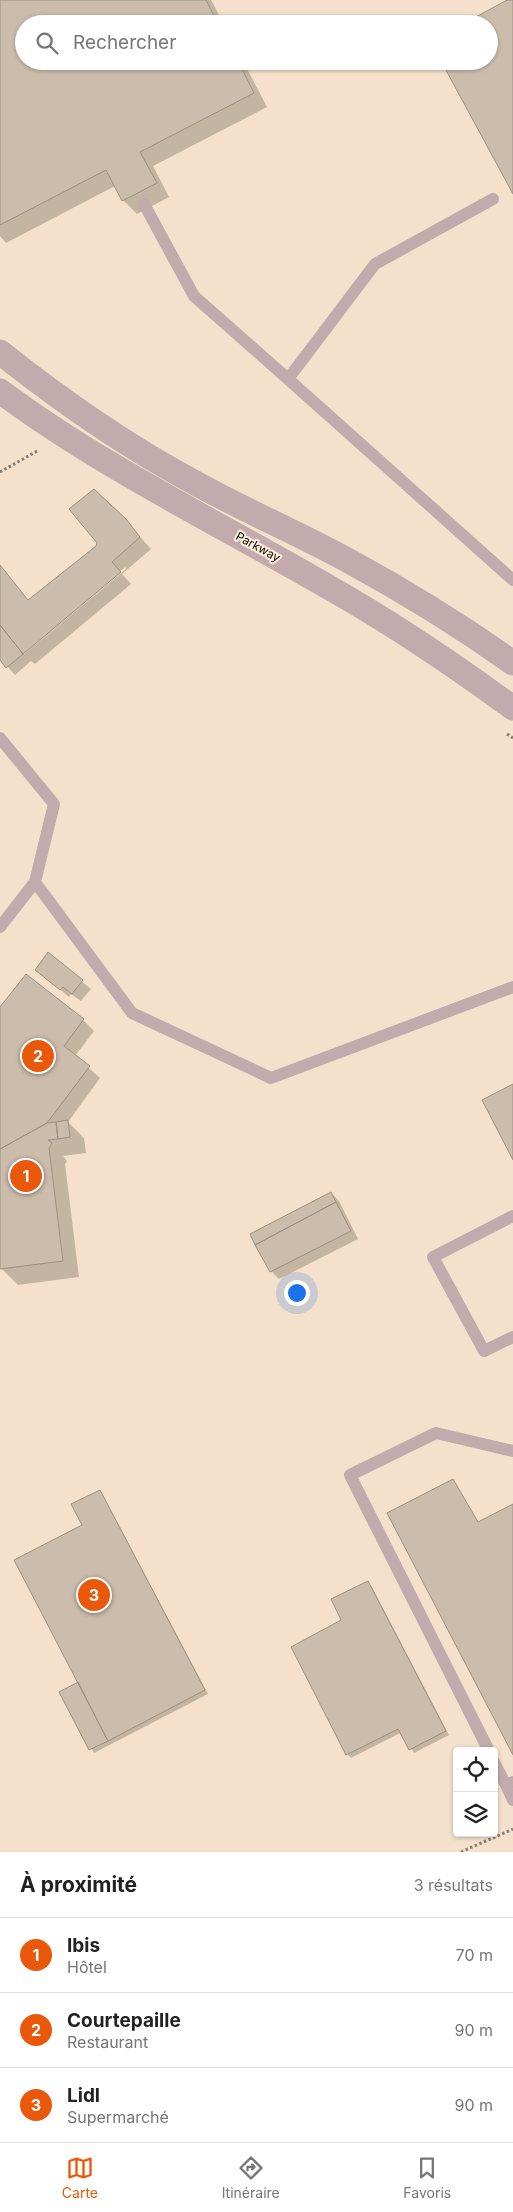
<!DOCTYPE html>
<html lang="fr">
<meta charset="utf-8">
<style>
:root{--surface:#fff;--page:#f6f6f6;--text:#222;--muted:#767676;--line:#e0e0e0;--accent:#ea580c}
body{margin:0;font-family:Inter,sans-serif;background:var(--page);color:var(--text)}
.controls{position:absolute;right:15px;bottom:15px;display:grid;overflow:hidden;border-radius:5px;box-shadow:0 1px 4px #0004}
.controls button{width:45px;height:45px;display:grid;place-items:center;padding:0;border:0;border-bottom:1px solid var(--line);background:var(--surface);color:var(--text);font:25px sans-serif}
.you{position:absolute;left:296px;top:1292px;width:18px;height:18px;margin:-12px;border:4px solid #fff;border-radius:50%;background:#1a73e8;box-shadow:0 0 0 8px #1a73e833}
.badge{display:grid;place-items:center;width:32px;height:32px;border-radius:50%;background:var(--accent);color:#fff;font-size:16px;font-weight:700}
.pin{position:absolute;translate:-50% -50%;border:2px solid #fff;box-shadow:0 1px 5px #0006}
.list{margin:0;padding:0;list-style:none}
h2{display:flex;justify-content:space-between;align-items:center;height:65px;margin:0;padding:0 20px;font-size:21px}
h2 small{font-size:16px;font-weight:400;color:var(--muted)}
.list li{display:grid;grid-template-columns:32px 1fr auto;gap:15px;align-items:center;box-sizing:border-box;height:75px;padding:0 20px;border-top:1px solid var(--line)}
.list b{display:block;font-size:19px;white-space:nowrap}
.list p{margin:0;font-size:16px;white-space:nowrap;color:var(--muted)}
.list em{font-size:16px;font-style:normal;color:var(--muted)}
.icon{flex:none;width:28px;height:28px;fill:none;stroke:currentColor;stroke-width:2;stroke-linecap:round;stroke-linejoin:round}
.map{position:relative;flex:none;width:513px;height:1852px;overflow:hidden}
.search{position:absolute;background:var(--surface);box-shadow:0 1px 4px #0004;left:15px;right:15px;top:15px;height:55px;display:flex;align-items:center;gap:12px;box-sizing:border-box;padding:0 18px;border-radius:28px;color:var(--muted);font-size:19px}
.sheet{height:290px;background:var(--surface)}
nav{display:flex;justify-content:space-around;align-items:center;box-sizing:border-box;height:70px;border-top:1px solid var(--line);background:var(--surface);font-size:14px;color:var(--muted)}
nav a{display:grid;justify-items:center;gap:2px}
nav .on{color:var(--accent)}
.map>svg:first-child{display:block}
.built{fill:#f5e1cb;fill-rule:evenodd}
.shadow{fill:#0003;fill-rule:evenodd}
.building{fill:#cbbcac;stroke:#9f9182}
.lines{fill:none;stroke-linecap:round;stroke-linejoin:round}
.path{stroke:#887d73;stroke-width:3;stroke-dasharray:2.5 2.5;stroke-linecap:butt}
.lane{stroke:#c3abad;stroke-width:12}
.street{stroke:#c3abad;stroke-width:25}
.labels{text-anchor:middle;stroke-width:4;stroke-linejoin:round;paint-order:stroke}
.street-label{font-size:12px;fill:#0f0a06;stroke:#ffefdf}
</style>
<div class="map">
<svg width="513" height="1852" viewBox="0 0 513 1852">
<rect width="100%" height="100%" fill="#ffefdf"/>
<!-- built -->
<path class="built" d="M 0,0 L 513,0 L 513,1852 L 0,1852 ZM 24,24 L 489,24 L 489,61 L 24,61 ZM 457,1751 L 494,1751 L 494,1833 L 457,1833 Z"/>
<!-- shadow -->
<path class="shadow" d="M 0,0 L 211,0 L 224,24 L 24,24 L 24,61 L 243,61 L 267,107 L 153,166 L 169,197 L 137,214 L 123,200 L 115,186 L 6,243 L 0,236 Z
M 125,520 L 151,549 L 122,574 L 131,584 L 35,664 L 31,661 L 15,675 L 0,658 L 0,567 L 29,601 L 97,547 ZM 125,567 L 126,569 L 24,654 L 22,653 Z
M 48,954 L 91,989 L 81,1001 L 71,994 L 69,997 L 45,977 Z
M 0,1010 L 83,1020 L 94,1031 L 75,1056 L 100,1078 L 68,1122 L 84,1138 L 86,1153 L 63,1156 L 67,1161 L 65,1164 L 79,1277 L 18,1285 L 1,1268 Z
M 331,1193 L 339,1201 L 358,1239 L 279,1279 L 271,1271 Z
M 453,1480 L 479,1523 L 513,1506 L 513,1752 Z
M 99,1491 L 103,1495 L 208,1694 L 94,1753 L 61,1692 L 79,1682 L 83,1525 Z
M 368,1583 L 372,1587 L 449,1735 L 414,1753 L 402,1732 L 351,1758 L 347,1754 L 343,1621 Z"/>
<!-- building -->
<path class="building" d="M 0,0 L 206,0 L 218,24 L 24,24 L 24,61 L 238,61 L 254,93 L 140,152 L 157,183 L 122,201 L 106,170 L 0,225 Z
M 507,0 L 513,0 L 513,194 L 441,61 L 489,61 L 489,24 L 463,24 Z
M 94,489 L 126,519 L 140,537 L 112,562 L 121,572 L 23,654 L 0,625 L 0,565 L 28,600 L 96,546 L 97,543 L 69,509 Z
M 0,625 L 23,654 L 6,668 L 0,660 Z
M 48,952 L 83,980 L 72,994 L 63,987 L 60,990 L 35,970 Z
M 26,974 L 84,1019 L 64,1046 L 90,1066 L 47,1123 L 0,1149 L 0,1007 Z
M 513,1084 L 513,1160 L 482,1100 Z
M 68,1120 L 70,1137 L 58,1139 L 56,1122 Z
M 56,1122 L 58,1139 L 48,1140 L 52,1143 L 49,1148 L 63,1261 L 0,1269 L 0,1149 L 47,1123 Z
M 331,1192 L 336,1202 L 255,1245 L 250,1234 Z
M 336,1202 L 351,1231 L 270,1272 L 255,1245 Z
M 453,1479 L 478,1522 L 513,1504 L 513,1755 L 387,1513 Z
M 100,1490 L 205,1690 L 108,1741 L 14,1560 L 82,1525 L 71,1504 Z
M 368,1581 L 446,1731 L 409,1750 L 398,1729 L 346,1755 L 291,1647 L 341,1620 L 331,1599 Z
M 78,1682 L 108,1741 L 89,1750 L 59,1692 Z"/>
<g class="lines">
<!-- path -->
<path class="path" d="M 0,472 L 39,450
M 507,734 L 513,738
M 461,1852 L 513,1829"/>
<!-- lane -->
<path class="lane" d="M 493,199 L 375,264 L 288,379 L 513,580
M 144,204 L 194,296 L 288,379
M 0,738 L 54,804 L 35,882 L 0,927
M 35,882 L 132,1013 L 271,1078 L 513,987
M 513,1216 L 433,1257 L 484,1351 L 513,1337
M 489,1751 L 350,1475 L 436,1433 L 513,1451
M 494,1762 L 506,1785
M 513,1782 L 506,1785 L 513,1800"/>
<!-- street -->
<path class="street" d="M 0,352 C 59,399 122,443 188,479 C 241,509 296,532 349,561 C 406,592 461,626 513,663
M 0,391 C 102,467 220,524 330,588 C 394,624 454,665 513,708"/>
</g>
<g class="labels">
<!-- street labels -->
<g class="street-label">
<text transform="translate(258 547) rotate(29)" y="4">Parkway</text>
</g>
</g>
</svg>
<div class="controls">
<button><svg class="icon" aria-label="locate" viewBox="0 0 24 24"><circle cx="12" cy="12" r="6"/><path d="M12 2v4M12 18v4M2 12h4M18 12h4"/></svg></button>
<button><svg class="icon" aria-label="layers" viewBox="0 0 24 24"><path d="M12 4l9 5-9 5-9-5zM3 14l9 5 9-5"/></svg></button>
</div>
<div class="you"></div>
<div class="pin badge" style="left:26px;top:1176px">1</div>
<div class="pin badge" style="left:38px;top:1056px">2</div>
<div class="pin badge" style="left:94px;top:1595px">3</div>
<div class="search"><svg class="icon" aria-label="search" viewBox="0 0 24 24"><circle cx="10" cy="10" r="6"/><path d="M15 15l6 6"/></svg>Rechercher</div>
</div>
<section class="sheet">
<h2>À proximité<small>3 résultats</small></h2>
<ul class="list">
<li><span class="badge">1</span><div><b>Ibis</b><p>Hôtel</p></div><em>70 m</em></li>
<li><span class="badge">2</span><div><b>Courtepaille</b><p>Restaurant</p></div><em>90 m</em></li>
<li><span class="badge">3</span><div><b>Lidl</b><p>Supermarché</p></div><em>90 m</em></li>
</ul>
</section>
<nav>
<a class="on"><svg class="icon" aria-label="map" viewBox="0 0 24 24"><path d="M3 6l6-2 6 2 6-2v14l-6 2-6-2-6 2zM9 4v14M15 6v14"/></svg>Carte</a>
<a><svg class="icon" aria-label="directions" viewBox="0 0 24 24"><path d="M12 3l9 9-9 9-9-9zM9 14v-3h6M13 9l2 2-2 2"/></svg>Itinéraire</a>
<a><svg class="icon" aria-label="saved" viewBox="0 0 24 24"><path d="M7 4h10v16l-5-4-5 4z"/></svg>Favoris</a>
</nav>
